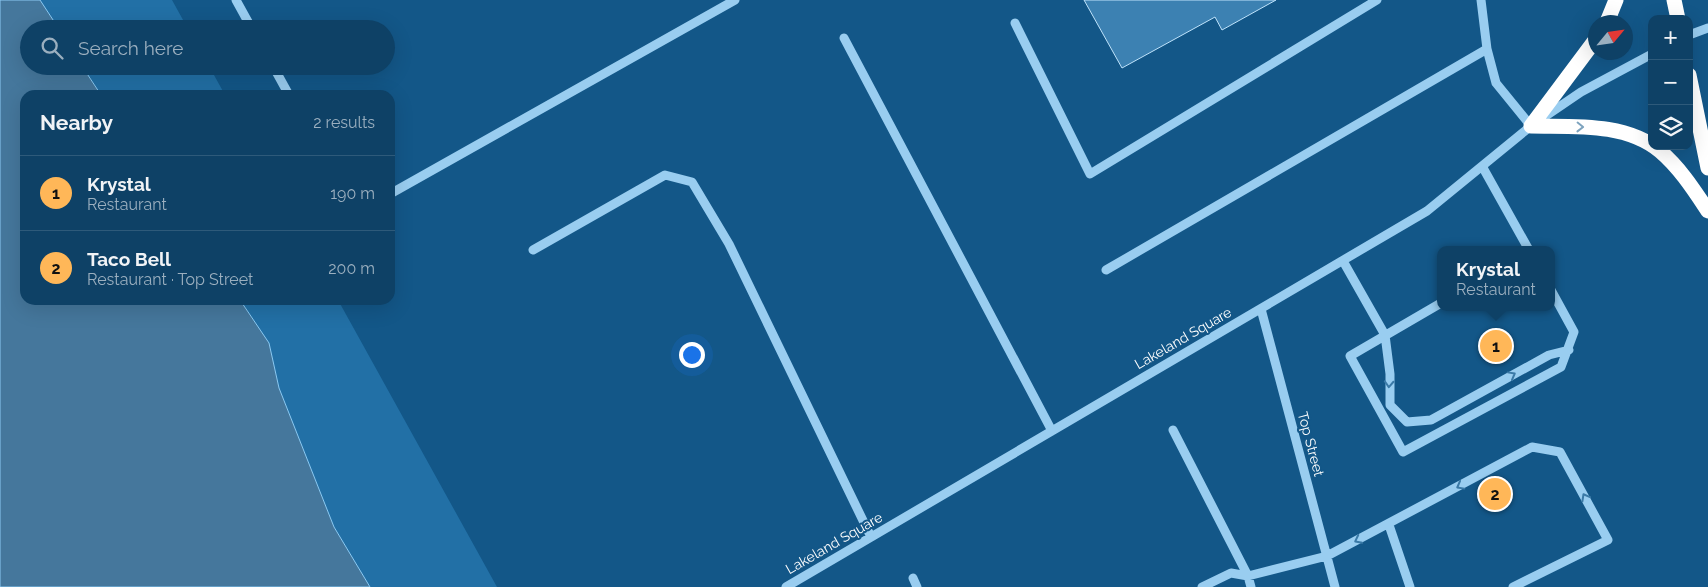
<!DOCTYPE html>
<meta charset="utf-8">
<style>
:root{--surface:#0e4166;--page:#17486c;--text:#f1f3f6;--muted:#9bafbf;--line:#2e5a7a;--accent:#ffb758}
body{margin:0;font-family:Raleway,sans-serif;background:var(--page);color:var(--text)}
.controls{position:absolute;right:15px;top:15px;display:grid;overflow:hidden;border-radius:10px;box-shadow:0 5px 20px #0002}
.controls button{width:45px;height:45px;display:grid;place-items:center;padding:0;border:0;border-bottom:1px solid var(--line);background:var(--surface);color:var(--text);font:25px sans-serif}
.compass{position:absolute;left:1588px;top:15px;width:45px;height:45px;border-radius:50%;background:var(--surface);box-shadow:0 5px 20px #0002;rotate:61deg}
.you{position:absolute;left:691px;top:354px;width:18px;height:18px;margin:-12px;border:4px solid #fff;border-radius:50%;background:#1a73e8;box-shadow:0 0 0 8px #1a73e833}
.badge{display:grid;place-items:center;width:32px;height:32px;border-radius:50%;background:var(--accent);color:#111;font-size:16px;font-weight:700}
.pin{position:absolute;translate:-50% -50%;border:2px solid #fff;box-shadow:0 1px 5px #0006}
.popup{position:absolute;left:1437px;top:246px;width:118px;height:65px;box-sizing:border-box;display:grid;place-content:center;border-radius:10px;background:var(--surface);filter:drop-shadow(0 1px 4px #0005);font-size:16px;white-space:nowrap;color:var(--muted)}
.popup b{font-size:19px;color:var(--text)}
.popup::after{content:'';position:absolute;left:50%;top:100%;margin-left:-10px;border:10px solid transparent;border-top-color:var(--surface)}
.list{margin:0;padding:0;list-style:none}
h2{display:flex;justify-content:space-between;align-items:center;height:65px;margin:0;padding:0 20px;font-size:21px}
h2 small{font-size:16px;font-weight:400;color:var(--muted)}
.list li{display:grid;grid-template-columns:32px 1fr auto;gap:15px;align-items:center;box-sizing:border-box;height:75px;padding:0 20px;border-top:1px solid var(--line)}
.list b{display:block;font-size:19px;white-space:nowrap}
.list p{margin:0;font-size:16px;white-space:nowrap;color:var(--muted)}
.list em{font-size:16px;font-style:normal;color:var(--muted)}
.icon{flex:none;width:28px;height:28px;fill:none;stroke:currentColor;stroke-width:2;stroke-linecap:round;stroke-linejoin:round}
.map{position:relative;flex:none;width:1708px;height:587px;overflow:hidden}
.search{position:absolute;background:var(--surface);box-shadow:0 5px 20px #0002;left:20px;top:20px;width:375px;height:55px;display:flex;align-items:center;gap:12px;box-sizing:border-box;padding:0 18px;border-radius:28px;color:var(--muted);font-size:19px}
.panel{position:absolute;background:var(--surface);box-shadow:0 5px 20px #0002;left:20px;top:90px;width:375px;height:215px;border-radius:15px}
.map>svg:first-child{display:block}
.green{fill:#2270a6}
.water{fill:#45779c;stroke:#8bcaf3}
.building{fill:#3c81b2;stroke:#bfe3fb}
.lines{fill:none;stroke-linecap:round;stroke-linejoin:round}
.minor{stroke:#99cdf0;stroke-width:9}
.highway{stroke:#fff;stroke-width:15}
.oneway{stroke:#7da3be}
.oneway2{stroke:#3b7aa7}
.labels{text-anchor:middle;stroke-width:4;stroke-linejoin:round;paint-order:stroke}
.street-label{font-size:14px;fill:#fff;stroke:#135788}
</style>
<div class="map">
<svg width="1708" height="587" viewBox="0 0 1708 587">
<rect width="100%" height="100%" fill="#135788"/>
<!-- green -->
<path class="green" d="M 40,0 L 172,0 L 188,29 L 59,29 Z
M 82,66 L 209,66 L 225,95 L 101,95 Z
M 240,300 L 338,300 L 497,587 L 370,587 L 334,527 L 279,388 L 269,343 Z"/>
<!-- water -->
<path class="water" d="M 0,0 L 40,0 L 59,29 L 29,29 L 29,66 L 82,66 L 101,95 L 25,95 L 25,300 L 240,300 L 269,343 L 279,388 L 334,527 L 370,587 L 0,587 Z"/>
<!-- building -->
<path class="building" d="M 1084,0 L 1276,0 L 1222,30 L 1215,17 L 1122,68 Z"/>
<g class="lines">
<!-- minor -->
<path class="minor" d="M 236,0 L 252,29
M 1481,0 L 1487,49 L 1496,83 L 1531,126
M 1015,23 L 1090,174 L 1377,0
M 1689,35 L 1708,28
M 844,38 L 1052,431
M 273,66 L 289,95
M 1482,166 L 1529,250
M 390,194 L 735,0
M 533,250 L 665,175 L 692,182 L 729,244 L 871,537
M 1343,261 L 1385,335 L 1390,374 L 1390,405 L 1407,422 L 1431,420 L 1549,355 L 1569,350
M 1106,270 L 1487,49
M 1441,303 L 1350,356 L 1403,452 L 1561,367 L 1574,332 L 1551,290
M 1261,309 L 1335,587
M 1173,430 L 1248,576 L 1251,587
M 1389,525 L 1410,587
M 913,578 L 917,587
M 786,587 L 1427,211 L 1531,126 L 1581,92 L 1652,54
M 1202,587 L 1231,573 L 1248,576 L 1327,556 L 1532,447 L 1560,452 L 1608,540 L 1513,587"/>
<!-- highway -->
<path class="highway" d="M 1674,0 L 1678,19
M 1607,22 L 1616,0
M 1689,75 L 1708,168
M 1531,126 C 1573,127 1625,122 1660,151 C 1680,168 1694,190 1708,211
M 1531,126 L 1596,39"/>
</g>
<!-- one-way arrows -->
<defs><path id="oneway-chevron" d="M-2-3.5L2.5 0L-2 3.5" fill="none" stroke-width="1.6" stroke-linecap="round" stroke-linejoin="round" transform="scale(1.25)"/></defs>
<use class="oneway" href="#oneway-chevron" transform="translate(1580 127) rotate(1)"/>
<g class="oneway2">
<use href="#oneway-chevron" transform="translate(1512 375) rotate(-29)"/>
<use href="#oneway-chevron" transform="translate(1389 384) rotate(93)"/>
<use href="#oneway-chevron" transform="translate(1460 486) rotate(151)"/>
<use href="#oneway-chevron" transform="translate(1585 497) rotate(-119)"/>
<use href="#oneway-chevron" transform="translate(1358 540) rotate(153)"/>
</g>
<g class="labels">
<!-- street labels -->
<g class="street-label">
<text transform="translate(1183 338) rotate(-30)" y="5">Lakeland Square</text>
<text transform="translate(1311 444) rotate(75)" y="5">Top Street</text>
<text transform="translate(834 543) rotate(-30)" y="5">Lakeland Square</text>
</g>
</g>
</svg>
<div class="controls">
<button>+</button>
<button>−</button>
<button><svg class="icon" aria-label="layers" viewBox="0 0 24 24"><path d="M12 4l9 5-9 5-9-5zM3 14l9 5 9-5"/></svg></button>
</div>
<svg class="compass" viewBox="-18 -18 36 36"><path d="M0-13l5 13h-10z" fill="#e53935"/><path d="M0 13l5-13h-10z" fill="#9bafbf"/></svg>
<div class="you"></div>
<div class="pin badge" style="left:1496px;top:346px">1</div>
<div class="popup"><b>Krystal</b>Restaurant</div>
<div class="pin badge" style="left:1495px;top:494px">2</div>
<div class="search"><svg class="icon" aria-label="search" viewBox="0 0 24 24"><circle cx="10" cy="10" r="6"/><path d="M15 15l6 6"/></svg>Search here</div>
<section class="panel">
<h2>Nearby<small>2 results</small></h2>
<ul class="list">
<li><span class="badge">1</span><div><b>Krystal</b><p>Restaurant</p></div><em>190 m</em></li>
<li><span class="badge">2</span><div><b>Taco Bell</b><p>Restaurant · Top Street</p></div><em>200 m</em></li>
</ul>
</section>
</div>
